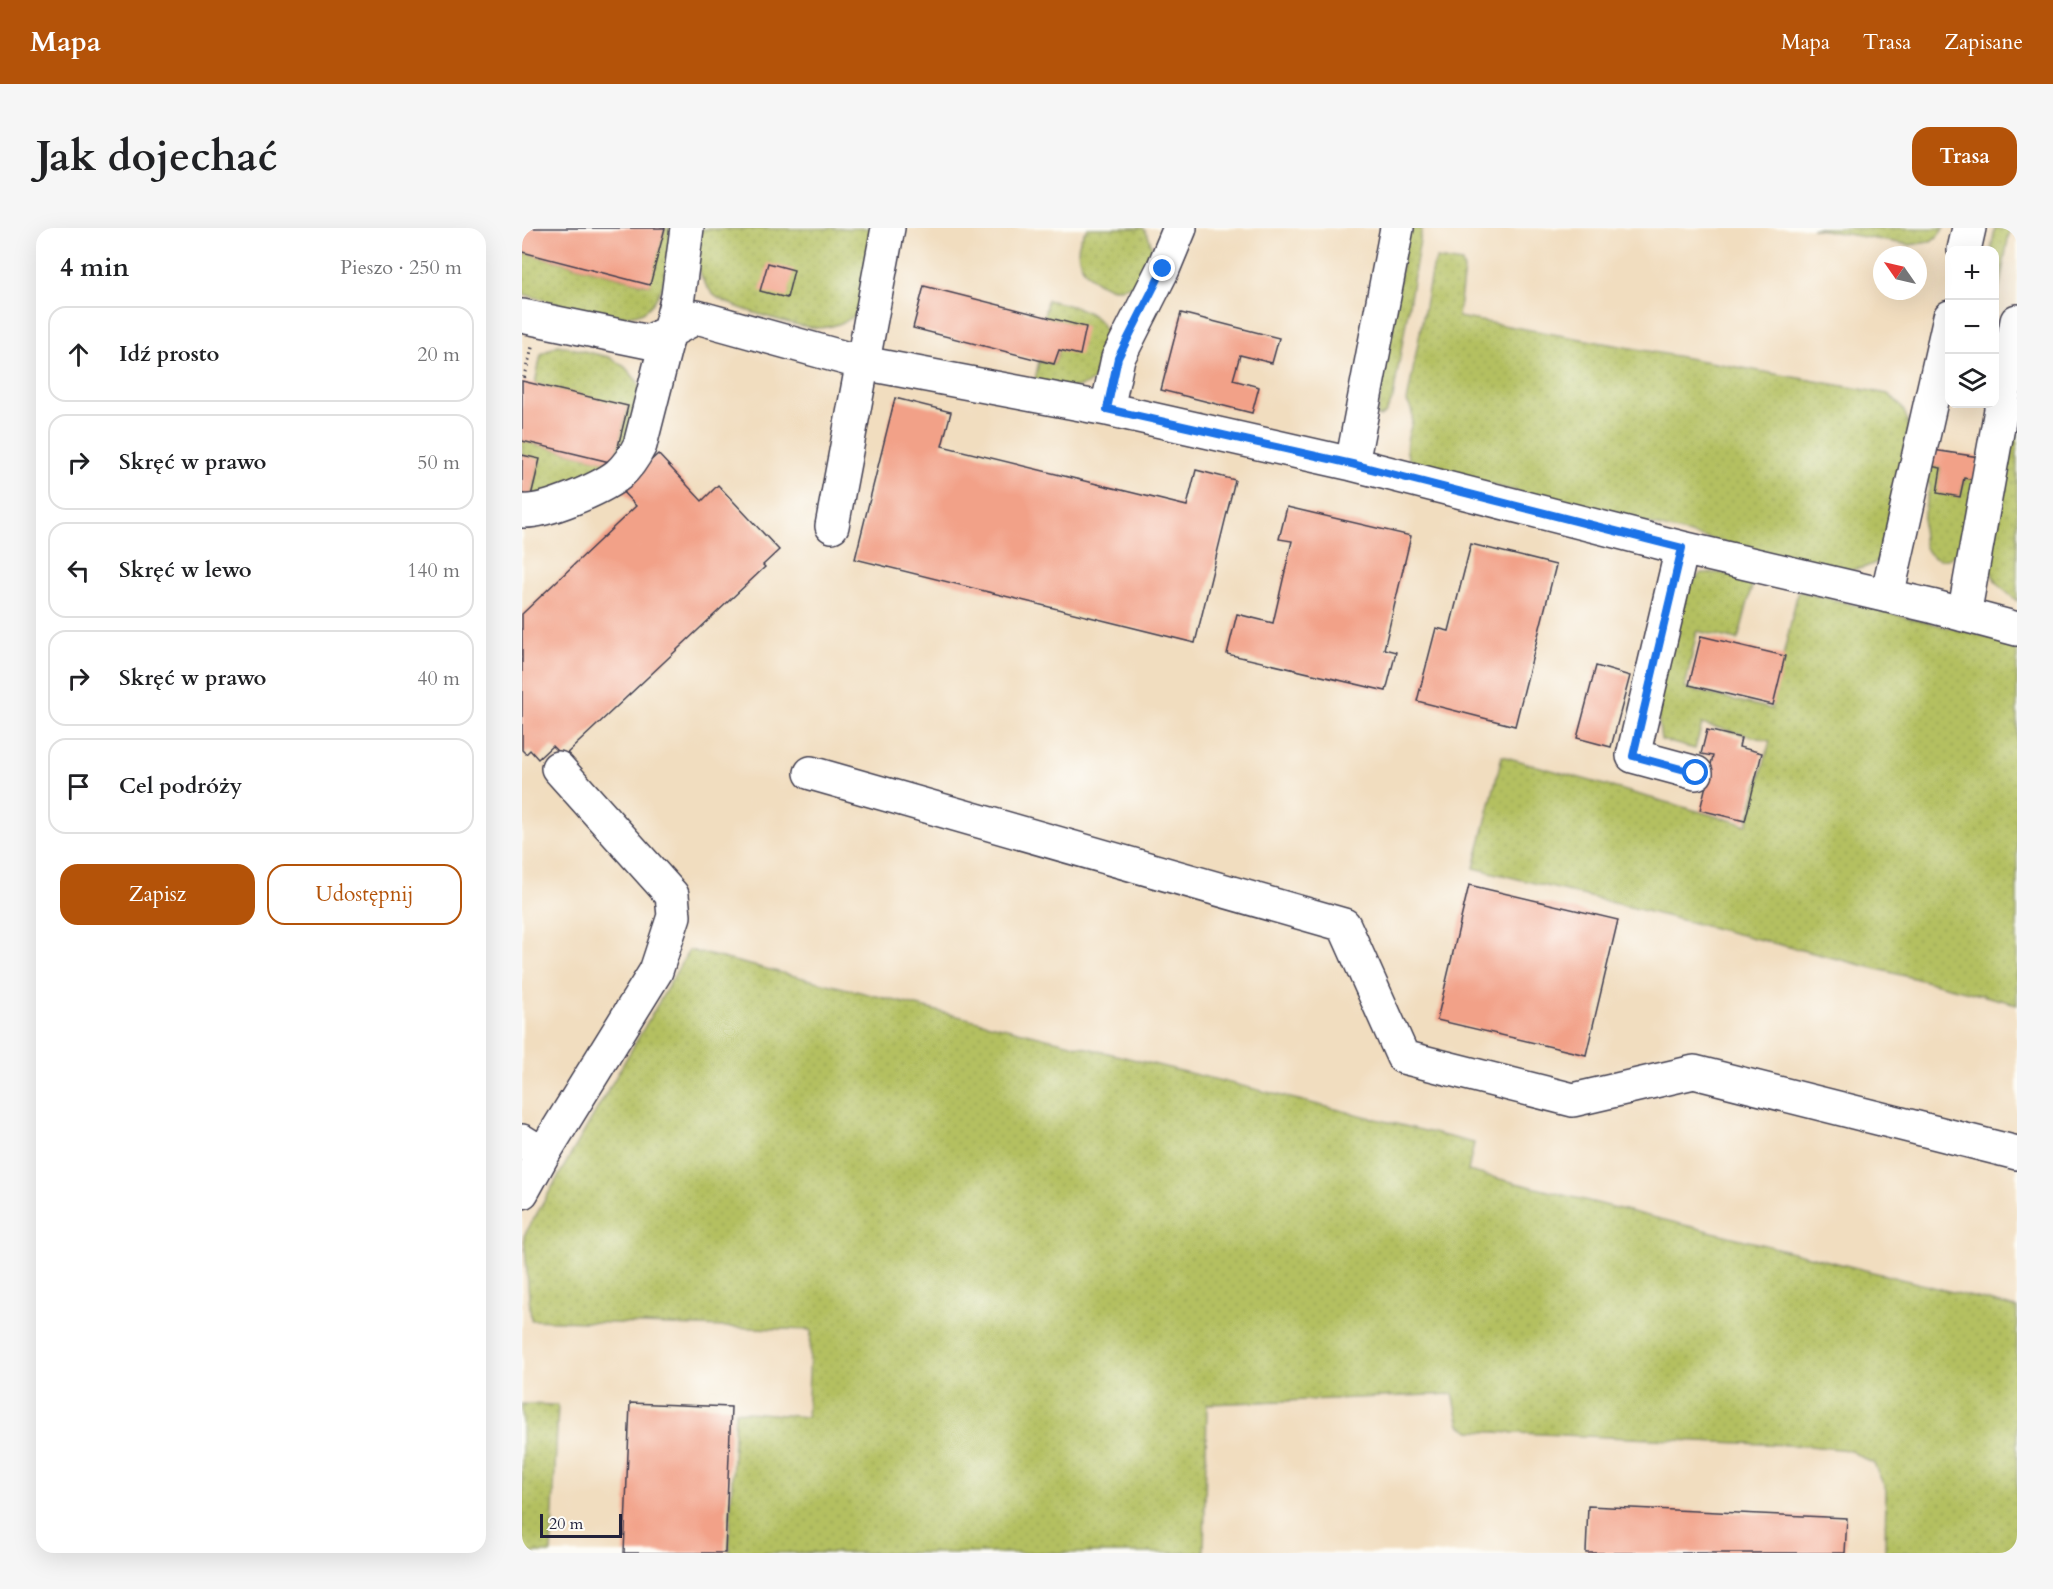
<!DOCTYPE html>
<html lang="pl">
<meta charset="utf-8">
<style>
:root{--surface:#fff;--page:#f6f6f6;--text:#202124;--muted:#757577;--line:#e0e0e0;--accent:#b45309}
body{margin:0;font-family:Cardo,serif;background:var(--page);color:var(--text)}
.controls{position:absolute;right:18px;top:18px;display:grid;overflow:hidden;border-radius:12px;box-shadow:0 6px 24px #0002}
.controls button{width:54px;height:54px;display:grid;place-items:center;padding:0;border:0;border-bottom:2px solid var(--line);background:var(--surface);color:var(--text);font:30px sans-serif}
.compass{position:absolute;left:1351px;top:18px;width:54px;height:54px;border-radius:50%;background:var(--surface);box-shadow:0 6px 24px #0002;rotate:304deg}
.scale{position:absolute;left:18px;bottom:15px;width:82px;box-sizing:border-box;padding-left:6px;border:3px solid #22223b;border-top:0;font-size:16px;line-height:21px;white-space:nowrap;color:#22223b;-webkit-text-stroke:4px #fdfcf7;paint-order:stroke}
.stop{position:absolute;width:18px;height:18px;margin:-14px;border:4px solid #1a73e8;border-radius:50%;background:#fff}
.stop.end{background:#1a73e8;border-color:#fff;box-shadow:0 2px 6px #0008}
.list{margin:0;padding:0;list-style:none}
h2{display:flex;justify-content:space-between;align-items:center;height:78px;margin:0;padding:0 24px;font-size:26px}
h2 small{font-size:20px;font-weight:400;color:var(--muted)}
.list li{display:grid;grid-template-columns:39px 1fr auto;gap:18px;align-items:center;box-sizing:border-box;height:96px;margin:0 12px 12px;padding:0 12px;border:2px solid var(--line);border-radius:18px}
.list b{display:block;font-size:22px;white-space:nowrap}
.list em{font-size:20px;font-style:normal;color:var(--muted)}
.actions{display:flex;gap:12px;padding:18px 24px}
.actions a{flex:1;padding:14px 0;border:2px solid var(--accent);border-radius:18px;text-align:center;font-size:21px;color:var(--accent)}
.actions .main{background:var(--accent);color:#fff}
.icon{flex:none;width:33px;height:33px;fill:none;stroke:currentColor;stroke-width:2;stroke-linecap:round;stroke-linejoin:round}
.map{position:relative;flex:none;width:1495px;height:1325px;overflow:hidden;border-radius:18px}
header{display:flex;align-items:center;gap:36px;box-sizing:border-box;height:84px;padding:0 30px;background:var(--accent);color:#fff}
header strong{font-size:28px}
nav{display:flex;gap:33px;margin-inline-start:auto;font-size:21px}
.intro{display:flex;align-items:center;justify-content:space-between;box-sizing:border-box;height:144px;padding:0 36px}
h1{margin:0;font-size:42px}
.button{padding:15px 27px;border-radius:18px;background:var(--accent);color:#fff;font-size:21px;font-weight:700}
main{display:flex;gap:36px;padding:0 36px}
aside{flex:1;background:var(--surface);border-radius:18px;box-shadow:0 6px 24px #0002}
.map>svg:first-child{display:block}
.grass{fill:url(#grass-dots);stroke:#6b714e;stroke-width:1.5}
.building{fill:#f2a188}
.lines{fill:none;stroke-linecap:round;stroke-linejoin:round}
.minor-casing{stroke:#413e4f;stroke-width:36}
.path{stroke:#413e4f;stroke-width:4;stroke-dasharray:1.5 4.5;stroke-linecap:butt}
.minor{stroke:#fff;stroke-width:33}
.route{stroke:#1a73e8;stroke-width:8}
</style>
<header>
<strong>Mapa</strong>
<nav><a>Mapa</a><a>Trasa</a><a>Zapisane</a></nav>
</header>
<div class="intro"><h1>Jak dojechać</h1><a class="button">Trasa</a></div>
<main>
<aside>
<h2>4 min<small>Pieszo · 250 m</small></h2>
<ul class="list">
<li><svg class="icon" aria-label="ahead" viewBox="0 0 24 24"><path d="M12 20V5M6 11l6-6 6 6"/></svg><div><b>Idź prosto</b></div><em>20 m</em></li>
<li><svg class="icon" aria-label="right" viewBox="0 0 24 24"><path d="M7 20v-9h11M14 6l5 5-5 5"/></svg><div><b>Skręć w prawo</b></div><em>50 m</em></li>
<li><svg class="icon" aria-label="left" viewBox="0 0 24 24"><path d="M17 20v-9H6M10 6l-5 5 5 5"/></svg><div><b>Skręć w lewo</b></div><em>140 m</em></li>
<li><svg class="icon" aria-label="right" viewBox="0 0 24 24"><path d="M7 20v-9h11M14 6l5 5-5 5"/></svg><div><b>Skręć w prawo</b></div><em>40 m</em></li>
<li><svg class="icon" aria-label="arrive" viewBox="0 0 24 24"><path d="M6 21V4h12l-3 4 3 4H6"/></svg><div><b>Cel podróży</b></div></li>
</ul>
<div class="actions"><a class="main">Zapisz</a><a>Udostępnij</a></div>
</aside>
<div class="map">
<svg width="1495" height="1325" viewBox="0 0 1495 1325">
<defs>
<pattern id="grass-dots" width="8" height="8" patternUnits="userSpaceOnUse" patternTransform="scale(1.5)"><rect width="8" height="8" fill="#b4c061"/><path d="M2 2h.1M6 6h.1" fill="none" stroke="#9aa555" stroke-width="1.8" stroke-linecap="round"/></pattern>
</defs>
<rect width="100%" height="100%" fill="#fdfcf7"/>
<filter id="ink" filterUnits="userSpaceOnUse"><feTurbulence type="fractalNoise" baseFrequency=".0167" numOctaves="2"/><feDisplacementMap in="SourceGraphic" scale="12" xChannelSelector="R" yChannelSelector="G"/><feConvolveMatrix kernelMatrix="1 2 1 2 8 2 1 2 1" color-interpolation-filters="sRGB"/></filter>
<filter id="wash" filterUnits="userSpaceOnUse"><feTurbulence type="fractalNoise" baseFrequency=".008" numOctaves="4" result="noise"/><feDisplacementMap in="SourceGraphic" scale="24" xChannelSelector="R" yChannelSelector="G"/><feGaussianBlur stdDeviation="1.35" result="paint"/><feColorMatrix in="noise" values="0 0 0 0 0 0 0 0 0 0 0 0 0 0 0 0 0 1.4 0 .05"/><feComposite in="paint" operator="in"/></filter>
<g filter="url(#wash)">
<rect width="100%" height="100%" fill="#f1ddbf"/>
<!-- grass -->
<path class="grass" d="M 143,0 L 150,0 C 146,18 145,43 140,59 C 135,71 126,85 112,87 C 82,93 30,73 0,66 L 0,24 L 127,57 Z
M 177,0 L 182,1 L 362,0 C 358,13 342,78 337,84 C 327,94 308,100 294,100 C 277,99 200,78 190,65 C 172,45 174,25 177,0 Z
M 566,0 L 621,0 C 629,9 632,23 628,34 C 607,92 529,40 566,0 Z
M 886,0 L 900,0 L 871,170 L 863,186 L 858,189 L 855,188 Z
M 1290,0 L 1422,0 L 1415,9 L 1407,14 L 1388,17 Z
M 1473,0 L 1488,0 L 1473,85 L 1472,22 L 1469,22 Z
M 915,31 L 940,35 L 942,42 L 936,89 L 1366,166 C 1379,176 1384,183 1387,200 L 1357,333 C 1335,345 1325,342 1301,339 L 892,238 C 871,214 902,195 885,174 L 910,40 Z
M 525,72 C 541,76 560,79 573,89 C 595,107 586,152 559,158 C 543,162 527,155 513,152 L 517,133 L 532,136 L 537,122 L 564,99 L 522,89 Z
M 36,117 L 87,129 L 103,139 L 115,153 L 120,166 L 118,182 L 108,217 L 96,235 L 70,253 L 15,275 L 0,272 L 0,266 L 9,268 L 18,232 L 0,227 L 0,213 L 92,235 L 106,179 L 13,156 L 19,126 Z
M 1495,171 L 1495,373 L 1475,356 L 1466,338 Z
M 1408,238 L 1419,240 L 1416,265 L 1438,269 L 1442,250 L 1453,252 C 1450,267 1444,310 1437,321 C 1433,328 1426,332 1418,331 C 1388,327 1405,274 1408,256 L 1405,254 Z
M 1179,345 L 1198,345 L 1232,351 L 1216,412 L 1175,403 L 1163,460 L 1249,481 L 1276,363 L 1495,416 L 1495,776 L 952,640 L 980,528 L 1225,597 L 1248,513 L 1180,496 L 1173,521 L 1139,512 L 1134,472 L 1159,366 Z
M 167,722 L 952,915 L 946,943 L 1495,1080 L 1495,1325 L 1363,1325 L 1364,1262 L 1352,1236 L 1327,1222 L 1287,1218 L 949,1203 L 938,1197 L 931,1166 L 685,1176 L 682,1325 L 207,1325 L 213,1183 L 285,1189 L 289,1102 L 9,1092 L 2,1008 Z
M 0,1176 L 36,1177 L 29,1325 L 0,1325 Z"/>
<g id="blocks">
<!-- building -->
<path class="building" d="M 0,0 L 143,0 L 128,57 L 0,24 Z
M 246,35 L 272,42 L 265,70 L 238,63 Z
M 402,58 L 564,99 L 558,127 L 537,122 L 532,136 L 391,100 Z
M 659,85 L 757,110 L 750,135 L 718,127 L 711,152 L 737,159 L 730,185 L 639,162 Z
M 0,153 L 106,178 L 92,235 L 0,213 Z
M 373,170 L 429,184 L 420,218 L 665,278 L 674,242 L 713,252 L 673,415 L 333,331 Z
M 1411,222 L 1457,229 L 1453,252 L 1442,250 L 1438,269 L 1415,265 L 1419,240 L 1408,238 Z
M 136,226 L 180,273 L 196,257 L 257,322 L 241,337 L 243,339 L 41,529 L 30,518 L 16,531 L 8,522 L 4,526 L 0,522 L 0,386 L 114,278 L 98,261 Z
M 0,227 L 18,231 L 9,268 L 0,266 Z
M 765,279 L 889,308 L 862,421 L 874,424 L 864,463 L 705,426 L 715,386 L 751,395 L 770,313 L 757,311 Z
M 949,316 L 1034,337 L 993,498 L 895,473 L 914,400 L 927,403 Z
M 1179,408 L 1263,428 L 1251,477 L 1167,457 Z
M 1074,438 L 1108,448 L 1089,519 L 1055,510 Z
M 1185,502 L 1219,510 L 1217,519 L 1240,525 L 1223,593 L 1178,582 L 1191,528 L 1179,526 Z
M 947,657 L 1096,692 L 1064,827 L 915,792 Z
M 108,1175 L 209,1179 L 203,1325 L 102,1325 Z
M 1066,1278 L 1325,1290 L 1323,1325 L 1064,1325 Z"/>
</g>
</g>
<g filter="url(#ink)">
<use href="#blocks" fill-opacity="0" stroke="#413e4f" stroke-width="1.5"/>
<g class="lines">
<defs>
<path id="minor" d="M 1442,22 L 1447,0
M 0,88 L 127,114 L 175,89 L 341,135 L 585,181 L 830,236 L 1160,320 L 1409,378 L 1495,401
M 585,181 L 596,130 L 641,41 L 658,0
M 830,236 L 875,0
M 0,283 C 22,285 78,261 96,247 C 106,238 112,229 118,217 L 156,68 L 165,0
M 310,298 L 366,0
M 1160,320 L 1111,528 L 1174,545
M 1365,368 L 1428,89
M 1442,387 L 1495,93
M 289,545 L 822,697 L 881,829 L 1051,872 L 1172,844 L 1495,925
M 0,913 L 21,926 L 0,964
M 21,926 L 134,743 L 152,688 L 150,667 L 36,540"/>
</defs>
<!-- minor casing -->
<use href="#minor" class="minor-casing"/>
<!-- path -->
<path class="path" d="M 2,150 L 10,118"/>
<!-- minor -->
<use href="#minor" class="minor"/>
</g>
</g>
<g class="lines" filter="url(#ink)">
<!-- route -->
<path class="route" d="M 641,41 L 596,130 L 585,181 L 830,236 L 1160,320 L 1111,528 L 1174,545"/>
</g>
</svg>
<div class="controls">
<button>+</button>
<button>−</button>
<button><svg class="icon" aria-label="layers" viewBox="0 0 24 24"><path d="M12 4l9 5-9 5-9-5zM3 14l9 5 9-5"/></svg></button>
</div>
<svg class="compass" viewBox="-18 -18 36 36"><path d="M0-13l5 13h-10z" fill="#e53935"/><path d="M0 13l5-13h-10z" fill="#757577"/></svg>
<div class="scale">20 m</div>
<div class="stop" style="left:1174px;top:545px"></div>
<div class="stop end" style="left:641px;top:41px"></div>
</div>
</main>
